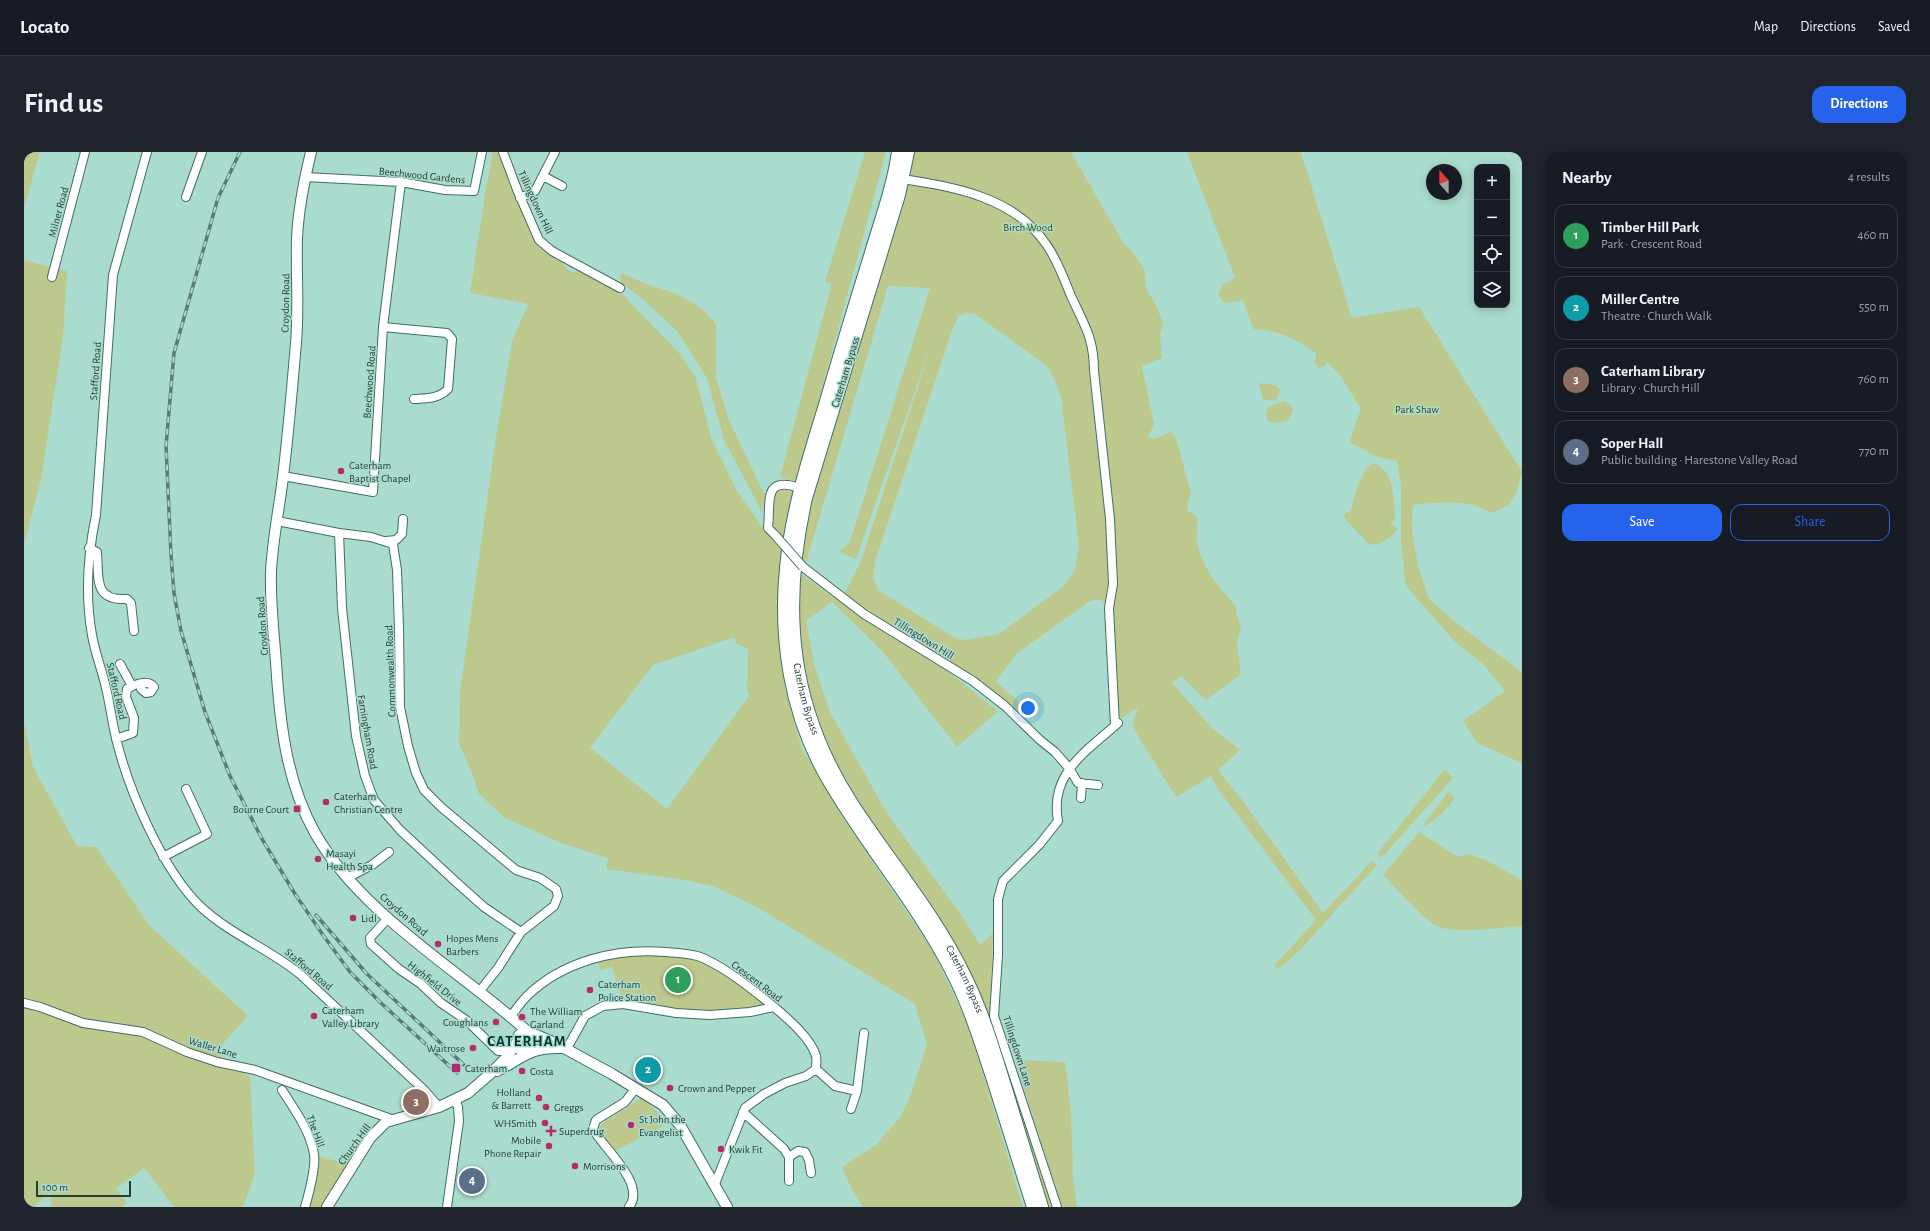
<!DOCTYPE html>
<meta charset="utf-8">
<style>
:root{--surface:#171b24;--page:#20242c;--text:#f1f3f6;--muted:#9ea1a6;--line:#363941;--accent:#2563eb}
body{margin:0;font-family:"Alegreya Sans",sans-serif;background:var(--page);color:var(--text)}
.controls{position:absolute;right:12px;top:12px;display:grid;overflow:hidden;border-radius:8px;box-shadow:0 2px 10px #0003}
.controls button{width:36px;height:36px;display:grid;place-items:center;padding:0;border:0;border-bottom:1px solid var(--line);background:var(--surface);color:var(--text);font:20px sans-serif}
.compass{position:absolute;left:1402px;top:12px;width:36px;height:36px;border-radius:50%;background:var(--surface);box-shadow:0 2px 10px #0003;rotate:339deg}
.scale{position:absolute;left:12px;bottom:10px;width:95px;box-sizing:border-box;padding-left:4px;border:2px solid #293d38;border-top:0;font-size:11px;line-height:14px;white-space:nowrap;color:#293d38;-webkit-text-stroke:3px #a9dcce;paint-order:stroke}
.you{position:absolute;left:1004px;top:556px;width:14px;height:14px;margin:-10px;border:3px solid #fff;border-radius:50%;background:#1a73e8;box-shadow:0 0 0 6px #1a73e833}
.badge{display:grid;place-items:center;width:26px;height:26px;border-radius:50%;background:var(--accent);color:#fff;font-size:13px;font-weight:700}
.pin{position:absolute;translate:-50% -50%;border:2px solid #fff;box-shadow:0 1px 4px #0006}
.list{margin:0;padding:0;list-style:none}
h2{display:flex;justify-content:space-between;align-items:center;height:52px;margin:0;padding:0 16px;font-size:17px}
h2 small{font-size:13px;font-weight:400;color:var(--muted)}
.list li{display:grid;grid-template-columns:26px 1fr auto;gap:12px;align-items:center;box-sizing:border-box;height:64px;margin:0 8px 8px;padding:0 8px;border:1px solid var(--line);border-radius:12px}
.list b{display:block;font-size:15px;white-space:nowrap}
.list p{margin:0;font-size:13px;white-space:nowrap;color:var(--muted)}
.list em{font-size:13px;font-style:normal;color:var(--muted)}
.actions{display:flex;gap:8px;padding:12px 16px}
.actions a{flex:1;padding:9px 0;border:1px solid var(--accent);border-radius:12px;text-align:center;font-size:14px;color:var(--accent)}
.actions .main{background:var(--accent);color:#fff}
.icon{flex:none;width:22px;height:22px;fill:none;stroke:currentColor;stroke-width:2;stroke-linecap:round;stroke-linejoin:round}
.map{position:relative;flex:none;width:1498px;height:1055px;overflow:hidden;border-radius:12px}
header{display:flex;align-items:center;gap:24px;box-sizing:border-box;height:56px;padding:0 20px;background:var(--surface);border-bottom:1px solid var(--line)}
header strong{font-size:19px}
nav{display:flex;gap:22px;margin-inline-start:auto;font-size:14px}
.intro{display:flex;align-items:center;justify-content:space-between;box-sizing:border-box;height:96px;padding:0 24px}
h1{margin:0;font-size:28px}
.button{padding:10px 18px;border-radius:12px;background:var(--accent);color:#fff;font-size:14px;font-weight:700}
main{display:flex;gap:24px;padding:0 24px}
aside{flex:1;background:var(--surface);border-radius:12px;box-shadow:0 2px 10px #0003}
.map>svg:first-child{display:block}
.green{fill:#bdc88d;fill-rule:evenodd}
.lines{fill:none;stroke-linecap:round;stroke-linejoin:round}
.minor-casing{stroke:#3f6e63;stroke-width:10}
.major-casing{stroke:#3f6e63;stroke-width:12}
.highway-casing{stroke:#3f6e63;stroke-width:14}
.minor{stroke:#fff;stroke-width:8}
.major{stroke:#fff;stroke-width:10}
.highway{stroke:#fff;stroke-width:12}
.rail-casing{stroke:#5b7b72;stroke-width:3.5}
.rail{stroke:#a9dcce;stroke-width:2;stroke-dasharray:6;stroke-linecap:butt}
.minor-bridge-casing{stroke:#3f6e63;stroke-width:10;stroke-linecap:butt}
.minor-bridge{stroke:#fff;stroke-width:8}
.poi-dot{fill:#b42c6c;stroke:#a9dcce;stroke-width:1.5}
.labels{text-anchor:middle;stroke-width:3;stroke-linejoin:round;paint-order:stroke}
.street-label{font-size:11px;fill:#293d38;stroke:#a9dcce}
.park-label{font-size:11px;fill:#3b4313;stroke:#a9dcce}
.poi-label{font-size:11px;fill:#293d38;stroke:#a9dcce;text-anchor:start}
.district-label{font-size:15px;font-weight:bold;letter-spacing:1px;fill:#00362d;stroke:#a9dcce}
</style>
<header>
<strong>Locato</strong>
<nav><a>Map</a><a>Directions</a><a>Saved</a></nav>
</header>
<div class="intro"><h1>Find us</h1><a class="button">Directions</a></div>
<main>
<div class="map">
<svg width="1498" height="1055" viewBox="0 0 1498 1055">
<rect width="100%" height="100%" fill="#a9dcce"/>
<!-- green -->
<path class="green" d="M 0,0 L 16,0 L 0,56 Z
M 469,0 L 473,0 L 515,95 L 538,110 L 542,117 L 550,121 L 554,118 L 580,128 L 597,141 L 655,201 L 671,224 L 688,288 L 713,339 L 745,385 L 742,374 L 753,336 L 769,337 L 761,382 L 756,473 L 761,536 L 778,597 L 821,669 L 907,796 L 944,872 L 999,1055 L 839,1055 L 828,1038 L 818,1015 L 852,993 L 877,964 L 886,945 L 903,893 L 891,852 L 733,755 L 689,734 L 655,727 L 582,717 L 584,706 L 537,691 L 481,666 L 455,642 L 450,626 L 435,591 L 436,540 L 471,292 L 488,190 L 504,152 L 446,141 L 461,42 ZM 711,485 L 712,491 L 724,497 L 723,536 L 725,544 L 643,657 L 566,596 L 629,513 Z
M 841,0 L 862,0 L 773,329 L 756,325 L 808,131 L 801,130 Z
M 888,0 L 1047,0 L 1100,92 L 1110,101 L 1120,117 L 1123,139 L 1131,151 L 1139,171 L 1136,184 L 1138,206 L 1118,214 L 1130,272 L 1124,285 L 1131,287 L 1147,280 L 1152,286 L 1167,342 L 1163,354 L 1164,359 L 1173,365 C 1174,373 1172,382 1173,390 C 1179,418 1194,434 1212,454 L 1212,460 L 1217,476 L 1213,491 L 1217,522 L 1182,548 L 1157,524 L 1148,531 L 1188,576 L 1216,598 L 1194,618 L 1219,649 L 1299,761 L 1348,709 L 1353,713 L 1277,797 L 1255,817 L 1250,814 L 1292,768 L 1194,637 L 1187,624 L 1152,645 L 1111,579 L 1109,570 L 1114,555 L 1096,567 L 1086,458 L 1075,447 L 1066,449 L 992,502 L 972,530 L 1012,565 L 999,564 L 953,526 L 928,513 L 820,443 L 837,409 L 911,182 L 832,407 L 815,400 L 826,390 L 906,136 L 864,134 L 781,414 L 776,404 L 787,349 L 818,243 L 883,35 ZM 942,161 L 951,162 L 1022,213 L 1030,227 L 1037,244 L 1055,394 L 1051,418 L 1040,434 L 975,482 L 941,488 L 931,486 L 854,438 L 849,426 L 851,410 L 930,173 L 935,164 Z
M 1163,0 L 1277,0 L 1328,166 L 1395,155 L 1498,320 L 1492,342 L 1485,353 L 1468,361 C 1444,347 1417,350 1389,353 L 1388,377 L 1394,415 L 1405,447 L 1430,469 L 1498,520 L 1498,611 L 1453,591 L 1439,569 L 1481,539 L 1459,512 L 1430,489 L 1382,434 L 1377,393 L 1377,334 L 1373,309 L 1353,305 L 1325,290 L 1337,257 L 1316,223 L 1303,210 L 1301,214 L 1295,216 L 1290,209 L 1293,202 C 1272,187 1255,178 1229,177 L 1219,148 L 1200,151 L 1194,142 L 1198,133 L 1211,126 Z
M 0,108 L 43,119 L 39,185 L 17,327 L 0,392 Z
M 597,121 L 622,132 L 653,142 L 677,156 L 692,172 L 692,226 L 705,268 L 741,344 L 738,360 L 700,288 L 683,226 L 653,179 L 615,144 L 597,131 Z
M 1235,231 L 1251,233 L 1256,238 L 1252,249 L 1239,247 Z
M 1259,249 L 1266,252 L 1269,258 L 1264,269 L 1253,271 L 1244,269 L 1242,262 L 1244,255 Z
M 1349,311 C 1371,318 1370,348 1371,367 L 1366,371 L 1374,377 L 1365,386 L 1353,393 L 1345,392 L 1322,368 L 1319,363 L 1322,360 L 1326,361 C 1331,345 1334,321 1349,311 Z
M 775,420 L 806,443 L 919,516 L 974,559 L 933,595 L 859,500 L 808,450 L 782,469 L 791,516 L 806,560 L 864,663 L 936,761 L 956,793 L 969,781 L 966,864 L 1029,1055 L 1021,1055 L 974,896 L 849,674 L 816,621 L 795,577 L 783,536 L 773,487 Z
M 0,569 L 9,615 L 53,694 L 72,695 L 125,773 L 224,864 L 191,900 L 226,925 L 231,1021 L 221,1050 L 218,1055 L 150,1055 L 120,1016 L 92,1037 L 103,1051 L 98,1055 L 27,1055 L 27,1040 L 9,1055 L 0,1055 Z
M 1421,617 L 1429,626 L 1357,706 L 1353,702 Z
M 1425,639 L 1431,646 C 1422,658 1412,669 1398,675 Z
M 1395,680 L 1434,705 L 1444,702 L 1462,708 L 1496,727 L 1498,729 L 1498,774 C 1477,776 1431,782 1412,774 C 1404,771 1367,731 1359,723 Z
M 619,798 L 678,806 L 750,855 C 699,859 647,864 597,845 L 588,815 L 576,818 L 573,805 Z
M 991,908 L 1041,910 L 1047,958 L 1049,1026 L 1053,1055 L 1038,1055 Z
M 617,946 L 624,950 L 643,972 L 589,1000 L 575,981 L 577,972 Z
M 337,988 L 337,994 L 297,1055 L 281,1055 L 290,1003 L 316,1010 Z"/>
<g class="lines">
<defs>
<path id="minor" d="M 123,0 L 89,123 L 72,363 C 64,401 61,444 68,483 C 71,501 78,518 82,536 C 86,552 88,570 92,586 C 104,637 139,719 177,755 C 207,783 246,797 277,823 L 400,938 L 415,955
M 479,0 L 494,40 L 515,88 L 528,99 L 596,136
M 519,24 L 538,34
M 281,25 L 377,30 L 421,38 L 450,39 L 458,0
M 879,27 C 930,35 990,45 1022,92 C 1033,107 1040,127 1047,144 C 1060,172 1070,186 1070,219 L 1086,367 L 1089,432 L 1085,456 L 1091,573
M 162,45 L 178,0
M 496,46 L 511,39 L 531,0
M 28,125 L 61,0
M 359,175 L 423,181 L 428,187 L 424,237 C 414,247 403,246 390,247
M 259,324 L 349,340 L 359,175 L 377,30
M 253,369 L 315,381 L 318,456 L 332,584 L 341,624 L 350,648 L 376,678 L 432,730 L 460,755 L 497,780
M 315,381 L 347,385 L 369,392 L 373,418 L 375,476 L 376,555 L 384,594 L 392,621 L 400,638 L 417,655 L 492,718 L 516,726 L 532,737 L 534,744 L 530,754 L 497,780 L 474,816 L 455,840
M 751,383 L 744,376 C 747,350 738,323 776,336
M 362,389 L 372,388 L 378,382 L 379,367
M 65,396 L 73,400 C 75,426 69,449 103,447 L 107,451 L 110,479
M 779,415 L 840,462 L 949,529 L 981,554 L 1016,588 L 1031,600 L 1045,616 L 1054,631 L 1074,633
M 96,512 L 108,534
M 92,587 L 109,581 L 110,566 L 102,545 L 103,537 C 111,532 124,527 130,535 L 127,540 L 122,541 L 117,537 L 117,532
M 1057,646 L 1058,631
M 139,705 L 183,682 L 162,637
M 323,726 L 348,713 L 365,700
M 364,766 L 346,786 L 347,792 L 375,817 L 397,832 L 417,851 L 442,868 L 474,899 L 481,899 L 489,897
M 0,851 L 16,855 L 59,871 L 119,880 L 163,900 L 193,910 L 231,918 L 370,968
M 486,865 C 492,858 497,850 503,844 C 539,809 592,796 641,800 C 653,801 668,801 679,806 C 705,818 728,837 749,854 C 763,866 787,886 792,904 C 793,908 792,913 792,917 L 782,924 L 761,931 L 740,942 L 721,956 L 691,1032
M 542,898 L 561,864 L 579,854 L 599,852 L 652,861 L 686,863 L 726,860 L 750,855
M 792,917 L 811,934 L 833,939
M 258,938 C 271,958 286,979 290,1002 C 292,1017 285,1041 281,1055
M 827,957 L 833,939 L 840,881
M 719,960 L 760,997 L 765,1005 L 765,1029
M 765,1005 L 774,999 L 781,1000 L 785,1008 L 787,1021
M 423,1055 L 435,969 L 434,955 L 431,947
M 605,1055 C 623,1032 579,996 569,977 L 572,968 L 601,950 L 612,936
M 1033,1055 L 970,864 L 974,803 L 974,747 L 979,729 L 1015,693 L 1034,669 C 1025,621 1063,599 1094,571"/>
<path id="major" d="M 287,0 C 280,29 274,58 273,87 C 272,122 275,156 272,191 C 268,238 264,286 258,333 C 254,363 248,392 247,421 C 246,456 251,491 253,525 C 257,579 264,633 291,681 C 337,762 435,818 503,879
M 504,900 L 495,897 L 493,890 L 495,883 L 503,879 L 529,890 L 588,922 L 639,953 L 656,973 L 703,1055
M 473,919 C 499,906 504,895 537,896
M 303,1055 L 346,986 L 362,970 L 415,955 L 444,941 L 466,922 L 483,905 L 493,890"/>
<g id="highway">
<path d="M 874,0 C 869,35 856,70 846,104 C 830,155 815,205 800,256 C 784,308 767,361 762,416 C 755,486 766,561 802,624 C 841,693 895,753 930,824 C 947,858 958,895 970,931 C 983,972 996,1014 1009,1055"/>
<path id="s1" d="M 884,0 L 875,43 L 782,346 C 757,458 766,556 829,653 C 867,711 911,762 941,824 C 959,860 970,899 982,937 C 994,976 1006,1016 1018,1055"/>
</g>
</defs>
<!-- minor casing -->
<use href="#minor" class="minor-casing"/>
<!-- major casing -->
<use href="#major" class="major-casing"/>
<!-- highway casing -->
<use href="#highway" class="highway-casing"/>
<!-- minor -->
<use href="#minor" class="minor"/>
<!-- major -->
<use href="#major" class="major"/>
<!-- highway -->
<use href="#highway" class="highway"/>
<defs>
<path id="rail" d="M 216,0 L 194,46 L 150,201 L 142,294 L 147,403 L 150,441 L 157,479 L 181,560 L 206,624 L 238,687 L 271,742 L 299,783 L 326,820 L 357,851 L 433,921
M 292,763 L 343,822 L 440,913"/>
</defs>
<!-- rail casing -->
<use href="#rail" class="rail-casing"/>
<!-- rail -->
<use href="#rail" class="rail"/>
<defs>
<path id="minor-bridge" d="M 751,383 L 779,415"/>
</defs>
<!-- minor-bridge casing -->
<use href="#minor-bridge" class="minor-bridge-casing"/>
<!-- minor-bridge -->
<use href="#minor-bridge" class="minor-bridge"/>
</g>
<!-- markers -->
<g class="poi-dot">
<circle cx="317" cy="319" r="4"/>
<circle cx="302" cy="650" r="4"/>
<rect x="269" y="653" width="8" height="8" rx="2"/>
<circle cx="294" cy="707" r="4"/>
<circle cx="329" cy="766" r="4"/>
<circle cx="414" cy="792" r="4"/>
<circle cx="566" cy="838" r="4"/>
<circle cx="290" cy="864" r="4"/>
<circle cx="498" cy="865" r="4"/>
<circle cx="472" cy="870" r="4"/>
<circle cx="449" cy="896" r="4"/>
<rect x="427" y="911" width="10" height="10" rx="2"/>
<circle cx="498" cy="919" r="4"/>
<circle cx="646" cy="936" r="4"/>
<circle cx="515" cy="946" r="4"/>
<circle cx="522" cy="955" r="4"/>
<circle cx="521" cy="971" r="4"/>
<circle cx="607" cy="973" r="4"/>
<path d="M525 973h4v4h4v4h-4v4h-4v-4h-4v-4h4z"/>
<circle cx="525" cy="994" r="4"/>
<circle cx="697" cy="997" r="4"/>
<circle cx="551" cy="1014" r="4"/>
</g>
<g class="labels">
<!-- street labels -->
<g class="street-label">
<text transform="translate(398 23) rotate(6)" y="4">Beechwood Gardens</text>
<text transform="translate(512 50) rotate(65)" y="4">Tillingdown Hill</text>
<text transform="translate(34 60) rotate(-75)" y="4">Milner Road</text>
<text transform="translate(261 151) rotate(-89)" y="4">Croydon Road</text>
<text transform="translate(71 219) rotate(-86)" y="4">Stafford Road</text>
<text transform="translate(821 220) rotate(-73)" y="4">Caterham Bypass</text>
<text transform="translate(345 230) rotate(-86)" y="4">Beechwood Road</text>
<text transform="translate(238 474) rotate(-94)" y="4">Croydon Road</text>
<text transform="translate(900 486) rotate(32)" y="4">Tillingdown Hill</text>
<text transform="translate(366 519) rotate(-92)" y="4">Commonwealth Road</text>
<text transform="translate(93 539) rotate(77)" y="4">Stafford Road</text>
<text dy="4" stroke="none"><textPath href="#s1" startOffset="564">Caterham Bypass</textPath></text>
<text transform="translate(344 580) rotate(80)" y="4">Farningham Road</text>
<text transform="translate(380 762) rotate(41)" y="4">Croydon Road</text>
<text transform="translate(285 817) rotate(40)" y="4">Stafford Road</text>
<text dy="4" stroke="none"><textPath href="#s1" startOffset="888">Caterham Bypass</textPath></text>
<text transform="translate(733 829) rotate(37)" y="4">Crescent Road</text>
<text transform="translate(411 831) rotate(38)" y="4">Highfield Drive</text>
<text transform="translate(189 895) rotate(17)" y="4">Waller Lane</text>
<text transform="translate(994 899) rotate(72)" y="4">Tillingdown Lane</text>
<text transform="translate(292 979) rotate(69)" y="4">The Hill</text>
<text transform="translate(330 992) rotate(-54)" y="4">Church Hill</text>
</g>
<!-- park labels -->
<g class="park-label">
<text x="1004" y="79">Birch Wood</text>
<text x="1393" y="261">Park Shaw</text>
</g>
<!-- poi labels -->
<g class="poi-label">
<text x="325" y="317">Caterham<tspan x="325" dy="13">Baptist Chapel</tspan></text>
<text x="310" y="648">Caterham<tspan x="310" dy="13">Christian Centre</tspan></text>
<text x="265" y="661" text-anchor="end">Bourne Court</text>
<text x="302" y="705">Masayi<tspan x="302" dy="13">Health Spa</tspan></text>
<text x="337" y="770">Lidl</text>
<text x="422" y="790">Hopes Mens<tspan x="422" dy="13">Barbers</tspan></text>
<text x="574" y="836">Caterham<tspan x="574" dy="13">Police Station</tspan></text>
<text x="298" y="862">Caterham<tspan x="298" dy="13">Valley Library</tspan></text>
<text x="506" y="863">The William<tspan x="506" dy="13">Garland</tspan></text>
<text x="464" y="874" text-anchor="end">Coughlans</text>
<text x="441" y="900" text-anchor="end">Waitrose</text>
<text x="441" y="920">Caterham</text>
<text x="506" y="923">Costa</text>
<text x="654" y="940">Crown and Pepper</text>
<text x="507" y="944" text-anchor="end">Holland<tspan x="507" dy="13">&amp; Barrett</tspan></text>
<text x="530" y="959">Greggs</text>
<text x="615" y="971">St John the<tspan x="615" dy="13">Evangelist</tspan></text>
<text x="513" y="975" text-anchor="end">WHSmith</text>
<text x="535" y="983">Superdrug</text>
<text x="517" y="992" text-anchor="end">Mobile<tspan x="517" dy="13">Phone Repair</tspan></text>
<text x="705" y="1001">Kwik Fit</text>
<text x="559" y="1018">Morrisons</text>
</g>
<!-- district labels -->
<g class="district-label">
<text x="503" y="894">CATERHAM</text>
</g>
</g>
</svg>
<div class="controls">
<button>+</button>
<button>−</button>
<button><svg class="icon" aria-label="locate" viewBox="0 0 24 24"><circle cx="12" cy="12" r="6"/><path d="M12 2v4M12 18v4M2 12h4M18 12h4"/></svg></button>
<button><svg class="icon" aria-label="layers" viewBox="0 0 24 24"><path d="M12 4l9 5-9 5-9-5zM3 14l9 5 9-5"/></svg></button>
</div>
<svg class="compass" viewBox="-18 -18 36 36"><path d="M0-13l5 13h-10z" fill="#e53935"/><path d="M0 13l5-13h-10z" fill="#9ea1a6"/></svg>
<div class="scale">100 m</div>
<div class="you"></div>
<div class="pin badge" style="left:654px;top:828px;background:#2e9e5b">1</div>
<div class="pin badge" style="left:624px;top:918px;background:#0f9aa8">2</div>
<div class="pin badge" style="left:392px;top:950px;background:#8d6e63">3</div>
<div class="pin badge" style="left:448px;top:1029px;background:#5c6f8a">4</div>
</div>
<aside>
<h2>Nearby<small>4 results</small></h2>
<ul class="list">
<li><span class="badge" style="background:#2e9e5b">1</span><div><b>Timber Hill Park</b><p>Park · Crescent Road</p></div><em>460 m</em></li>
<li><span class="badge" style="background:#0f9aa8">2</span><div><b>Miller Centre</b><p>Theatre · Church Walk</p></div><em>550 m</em></li>
<li><span class="badge" style="background:#8d6e63">3</span><div><b>Caterham Library</b><p>Library · Church Hill</p></div><em>760 m</em></li>
<li><span class="badge" style="background:#5c6f8a">4</span><div><b>Soper Hall</b><p>Public building · Harestone Valley Road</p></div><em>770 m</em></li>
</ul>
<div class="actions"><a class="main">Save</a><a>Share</a></div>
</aside>
</main>
